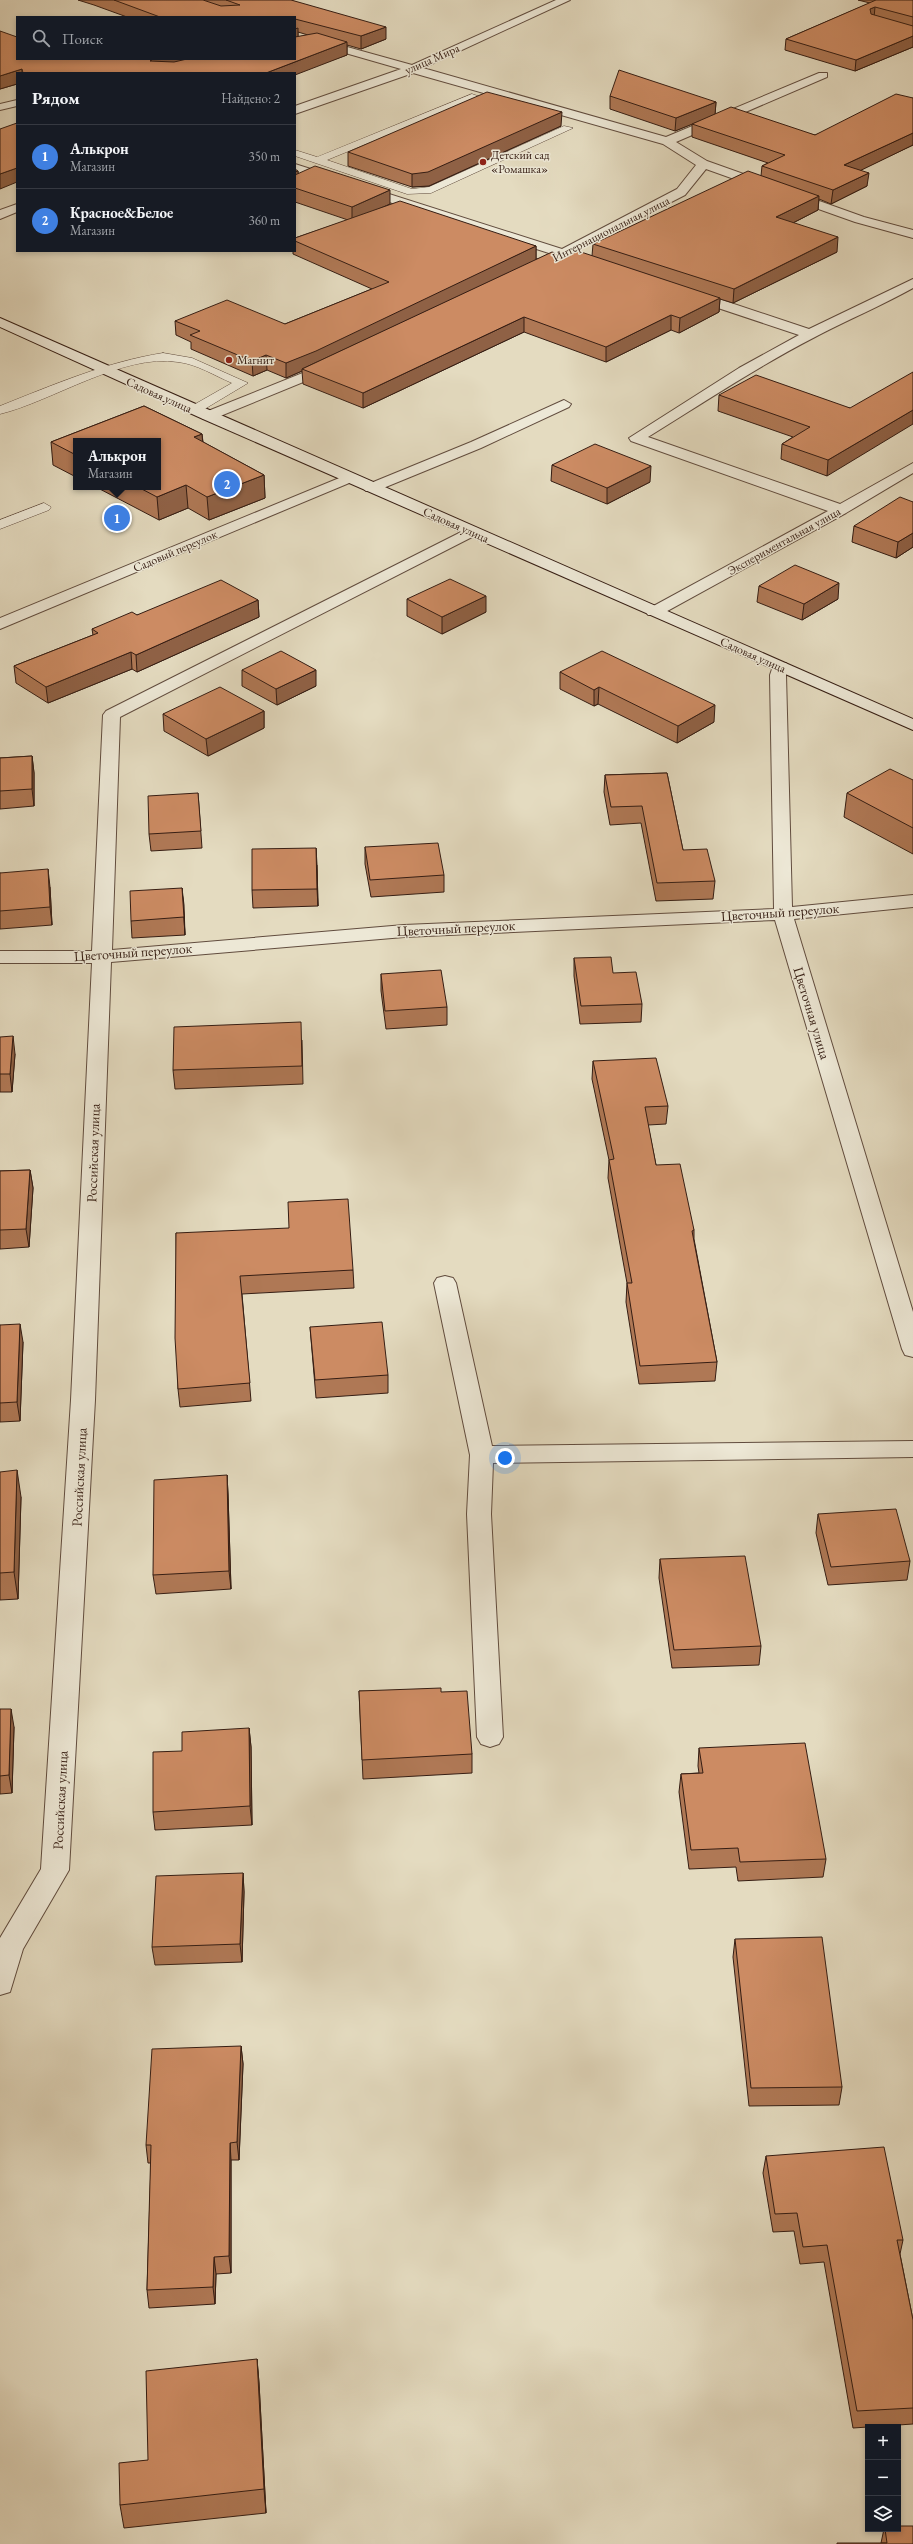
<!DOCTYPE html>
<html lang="ru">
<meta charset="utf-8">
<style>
:root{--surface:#171b24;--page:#242831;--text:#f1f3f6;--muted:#9ea1a6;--line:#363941;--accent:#7c3aed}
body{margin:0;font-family:"EB Garamond",serif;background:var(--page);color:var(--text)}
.controls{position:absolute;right:12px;bottom:12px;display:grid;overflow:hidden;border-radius:0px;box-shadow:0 2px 6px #0003}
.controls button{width:36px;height:36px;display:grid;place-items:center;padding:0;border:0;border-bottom:1px solid var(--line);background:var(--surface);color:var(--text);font:20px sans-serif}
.you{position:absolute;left:505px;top:1458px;width:14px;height:14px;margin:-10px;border:3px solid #fff;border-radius:50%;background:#1a73e8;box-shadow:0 0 0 6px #1a73e833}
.badge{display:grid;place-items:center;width:26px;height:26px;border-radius:50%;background:var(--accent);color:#fff;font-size:13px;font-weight:700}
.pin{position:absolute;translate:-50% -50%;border:2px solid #fff;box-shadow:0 1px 4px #0006}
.popup{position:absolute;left:73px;top:438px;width:88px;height:52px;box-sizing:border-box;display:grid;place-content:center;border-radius:0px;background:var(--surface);filter:drop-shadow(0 1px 3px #0005);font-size:13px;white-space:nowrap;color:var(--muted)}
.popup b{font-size:15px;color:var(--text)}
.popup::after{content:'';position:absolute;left:50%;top:100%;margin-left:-8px;border:8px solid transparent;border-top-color:var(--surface)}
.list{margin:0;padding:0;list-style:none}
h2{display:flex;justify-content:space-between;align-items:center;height:52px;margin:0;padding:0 16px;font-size:17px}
h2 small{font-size:13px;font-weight:400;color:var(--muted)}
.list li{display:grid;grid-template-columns:26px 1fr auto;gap:12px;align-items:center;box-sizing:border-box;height:64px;padding:0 16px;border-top:1px solid var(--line)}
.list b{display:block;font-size:15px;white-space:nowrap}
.list p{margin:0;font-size:13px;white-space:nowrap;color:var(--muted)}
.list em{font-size:13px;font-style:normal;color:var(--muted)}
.icon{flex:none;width:22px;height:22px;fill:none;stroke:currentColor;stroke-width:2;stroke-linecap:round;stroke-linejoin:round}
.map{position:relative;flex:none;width:913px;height:2544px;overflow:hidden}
.search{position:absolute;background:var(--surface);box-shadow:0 2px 6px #0003;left:16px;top:16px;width:280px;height:44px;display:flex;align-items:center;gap:10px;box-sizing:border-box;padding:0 14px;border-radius:0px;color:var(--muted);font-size:15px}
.panel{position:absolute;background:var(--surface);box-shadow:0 2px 6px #0003;left:16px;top:72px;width:280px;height:180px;border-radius:0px}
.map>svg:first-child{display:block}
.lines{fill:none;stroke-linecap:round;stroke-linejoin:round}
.lane-casing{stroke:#614c3e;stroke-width:1}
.street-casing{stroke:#614c3e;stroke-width:2}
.secondary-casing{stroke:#351d13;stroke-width:2}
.lane{fill:#ede8d6;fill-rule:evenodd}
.street{fill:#ede8d6;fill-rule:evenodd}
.secondary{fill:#ede8d6;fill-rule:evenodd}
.wall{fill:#af7855;stroke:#351d13;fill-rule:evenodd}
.shaded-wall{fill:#8f6145;stroke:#351d13}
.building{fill:#cc8b63;stroke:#351d13}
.poi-dot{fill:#8f2418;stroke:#ede8d6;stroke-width:1.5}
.labels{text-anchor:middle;stroke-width:3;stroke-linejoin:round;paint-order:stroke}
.far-street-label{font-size:12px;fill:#351d13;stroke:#ede8d6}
.far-poi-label{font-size:12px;fill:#351d13;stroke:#ede8d6;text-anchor:start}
.street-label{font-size:14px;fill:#351d13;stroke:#ede8d6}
</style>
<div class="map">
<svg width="913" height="2544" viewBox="0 0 913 2544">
<rect width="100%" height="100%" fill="#e4dbc0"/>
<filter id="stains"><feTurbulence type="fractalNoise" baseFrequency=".005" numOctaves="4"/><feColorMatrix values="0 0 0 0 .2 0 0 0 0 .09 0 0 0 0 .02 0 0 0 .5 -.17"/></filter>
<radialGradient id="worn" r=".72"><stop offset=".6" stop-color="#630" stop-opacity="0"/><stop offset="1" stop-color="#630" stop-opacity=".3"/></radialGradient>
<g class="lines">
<defs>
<path id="lane" d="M 472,94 L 504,105 L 499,108 L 473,100 L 327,160 L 412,189 L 429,187 L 564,126 L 573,128 L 431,193 L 407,194 L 295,156 L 295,150 L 317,157 Z
M 163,353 L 192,358 L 248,383 L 198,413 L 190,413 L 188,410 L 190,407 L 232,383 C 215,376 197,364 178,362 C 123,353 53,401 0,414 L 0,406 C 53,385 106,362 163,353 Z
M 44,503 L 51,507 L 49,510 L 0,529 L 0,520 Z"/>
<path id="street" d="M 556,0 L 570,0 L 423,68 L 666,137 L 819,73 L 827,73 L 827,77 L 676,142 L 707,161 L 864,217 L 913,230 L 913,238 L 855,222 L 706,169 L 685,195 L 574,252 L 578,256 L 577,259 L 564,258 L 534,272 L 529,271 L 527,268 L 529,265 L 552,254 L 295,172 L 295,164 L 562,249 L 677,189 L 696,165 L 663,144 L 413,73 L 295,114 L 295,106 L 401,69 L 314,44 L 314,40 L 322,40 L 412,65 Z
M 17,100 L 17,106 L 0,110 L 0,104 Z
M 17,204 L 17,212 L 0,219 L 0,210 Z
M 913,279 L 913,288 C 881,306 847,320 815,337 C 757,367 703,403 648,437 L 840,504 L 913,463 L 913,473 L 846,513 L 660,615 L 648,615 L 646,612 L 648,609 L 828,511 L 631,441 L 629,438 L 739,368 L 799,335 L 688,298 L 686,295 L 688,292 L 698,292 L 809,329 Z
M 330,362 L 335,363 L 337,366 L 335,369 L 213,419 L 203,419 L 201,416 L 203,413 Z
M 564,400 L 571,404 L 569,407 L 481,448 L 376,491 L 366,491 L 363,488 L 366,485 L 471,442 Z
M 349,474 L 354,475 L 356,478 L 354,481 L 0,629 L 0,618 Z
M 471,527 L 479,532 L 476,535 L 120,717 L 112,950 L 404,925 L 774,909 L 770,675 L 774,663 L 786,663 L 788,667 L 786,675 L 792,907 L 913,895 L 913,907 L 794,919 L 913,1312 L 913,1357 L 905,1355 L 902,1349 L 775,920 L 404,937 L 111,962 L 95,1400 L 69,1870 L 23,1949 L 10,1992 L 0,1995 L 0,1938 L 41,1869 L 71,1400 L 92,963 L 0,963 L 0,951 L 92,951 L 103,715 L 106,711 Z
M 445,1276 L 453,1278 L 456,1283 L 492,1446 L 913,1441 L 913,1457 L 493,1463 L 491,1514 L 503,1737 L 499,1744 L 490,1747 L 481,1744 L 477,1737 L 467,1514 L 470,1455 L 434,1283 L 437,1278 Z"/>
<path id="secondary" d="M 0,318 L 913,719 L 913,730 L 203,419 L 0,327 Z"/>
</defs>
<!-- lane casing -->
<use href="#lane" class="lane-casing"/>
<!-- street casing -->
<use href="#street" class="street-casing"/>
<!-- secondary casing -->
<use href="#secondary" class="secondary-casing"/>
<!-- lane -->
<use href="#lane" class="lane"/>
<!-- street -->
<use href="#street" class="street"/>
<!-- secondary -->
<use href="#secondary" class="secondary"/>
</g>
<!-- wall -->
<path class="wall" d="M 78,0 L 291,0 L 386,39 L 361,49 L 347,45 L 347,55 L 295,73 L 17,73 L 17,84 L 0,89 L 0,31 L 17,59 L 295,59 L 295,17 L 127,17 L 94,5 ZM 298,32 L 308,35 L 298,37 Z
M 858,0 L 913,0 L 913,47 L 855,71 L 785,50 L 786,39 L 870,3 Z
M 610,96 L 716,102 L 715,114 L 815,135 L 913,98 L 913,145 L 860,170 L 867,186 L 831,204 L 819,199 L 818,210 L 793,223 L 837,252 L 733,303 L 720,299 L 719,312 L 679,333 L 671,330 L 606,362 L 524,332 L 363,408 L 303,384 L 302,371 L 286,378 L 267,370 L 253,376 L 191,349 L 191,342 L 176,335 L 175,321 L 285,324 L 372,289 L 293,254 L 293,251 L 295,251 L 295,238 L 348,220 L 295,202 L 295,169 L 298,171 L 298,174 L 390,204 L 384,207 L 536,246 L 536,259 L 566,256 L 592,256 L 593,244 L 761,176 L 762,166 L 768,163 L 692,137 L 692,124 L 675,131 L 610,109 Z
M 561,126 L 429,186 L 412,187 L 348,166 L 348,152 Z
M 719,395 L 850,408 L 827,476 L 781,459 L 782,444 L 793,437 L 718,411 Z
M 144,406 L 202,434 L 203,442 L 264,475 L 265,498 L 209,520 L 188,508 L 159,520 L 96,487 L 158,487 L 158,441 L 76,441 L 76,477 L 53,465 L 51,442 Z
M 552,465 L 650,482 L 607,504 L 551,481 Z
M 913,502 L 913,547 L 896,558 L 852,542 L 854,526 Z
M 759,586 L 838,599 L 802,620 L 757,602 Z
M 407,599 L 486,612 L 442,634 L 407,616 Z
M 258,600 L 259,617 L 137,672 L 132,669 L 48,703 L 16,683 L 14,666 L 93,635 L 92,629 L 137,615 Z
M 242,670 L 316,686 L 277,705 L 242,686 Z
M 560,672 L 714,722 L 677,743 L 598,704 L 594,706 L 560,689 Z
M 264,711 L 264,728 L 208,756 L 164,731 L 163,714 Z
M 32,756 L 34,773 L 34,806 L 0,809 L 0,758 Z
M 667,773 L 683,850 L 715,881 L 713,899 L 656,901 L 641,823 L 610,825 L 604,792 L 605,775 Z
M 913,780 L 913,854 L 844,817 L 847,793 Z
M 198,793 L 202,848 L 151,851 L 149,834 Z
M 365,847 L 444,875 L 444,892 L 371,897 L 365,864 Z
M 317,865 L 318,906 L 253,908 L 252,890 Z
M 0,873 L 50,887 L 52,925 L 0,929 Z
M 182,888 L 185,935 L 132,938 L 131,921 Z
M 574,958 L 642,1004 L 641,1022 L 580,1024 L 574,976 Z
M 381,974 L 447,1007 L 447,1025 L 386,1029 L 381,991 Z
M 0,1037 L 15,1054 L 12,1092 L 0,1092 Z
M 302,1040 L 303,1084 L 175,1089 L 173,1070 Z
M 593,1061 L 668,1106 L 666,1124 L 648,1125 L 656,1165 L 694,1230 L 694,1239 L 717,1362 L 715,1381 L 639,1384 L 626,1302 L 627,1283 L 608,1178 L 609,1160 L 592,1079 Z
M 30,1170 L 33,1188 L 29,1247 L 0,1249 L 0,1171 Z
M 176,1233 L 353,1270 L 354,1288 L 242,1294 L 251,1401 L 180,1407 L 178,1389 Z
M 0,1325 L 23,1342 L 20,1421 L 0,1422 Z
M 310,1327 L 388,1375 L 388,1393 L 316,1398 Z
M 0,1472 L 21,1497 L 18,1599 L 0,1600 Z
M 227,1475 L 228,1494 L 231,1589 L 156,1594 L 153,1575 Z
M 818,1514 L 910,1561 L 907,1580 L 828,1585 L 816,1533 Z
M 660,1559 L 761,1646 L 759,1665 L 672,1668 L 659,1578 Z
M 359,1691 L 441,1692 L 472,1754 L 472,1773 L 363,1779 Z
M 0,1709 L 14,1727 L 12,1793 L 0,1794 Z
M 249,1728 L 251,1747 L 252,1825 L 155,1830 L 153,1812 Z
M 699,1748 L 826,1859 L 823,1877 L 738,1881 L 736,1867 L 689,1869 L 679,1792 L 681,1774 L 699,1773 L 698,1766 Z
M 243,1873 L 244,1892 L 242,1962 L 155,1965 L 152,1947 Z
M 735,1939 L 842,2087 L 839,2105 L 749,2106 L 733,1957 Z
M 241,2046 L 243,2064 L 239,2160 L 231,2160 L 231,2273 L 216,2274 L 215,2304 L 149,2308 L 147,2290 L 151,2163 L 148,2163 L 146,2145 Z
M 766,2156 L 903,2240 L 900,2254 L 913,2320 L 913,2424 L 853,2428 L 824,2262 L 800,2264 L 794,2231 L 773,2232 L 763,2173 Z
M 257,2359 L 259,2383 L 266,2513 L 124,2528 L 120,2505 L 148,2460 Z
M 884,2529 L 898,2529 L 913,2544 L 881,2543 Z"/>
<!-- shaded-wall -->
<path class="shaded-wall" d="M 875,7 L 874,18 L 868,20 L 870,9 Z
M 386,27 L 386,39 L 361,49 L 361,36 Z
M 298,28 L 298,41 L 295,42 L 295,29 Z
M 913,36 L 913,47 L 855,71 L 856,60 Z
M 347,42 L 347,55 L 295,75 L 295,73 L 266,73 Z
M 153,59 L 204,59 L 158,69 L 150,61 Z
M 22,69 L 22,73 L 17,73 L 17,84 L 0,89 L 0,76 Z
M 716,102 L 715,115 L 675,131 L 676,118 Z
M 562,112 L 561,126 L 429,186 L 412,187 L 412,174 Z
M 913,133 L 913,145 L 843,179 L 844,165 Z
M 17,168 L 17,182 L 0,189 L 0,174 Z
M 298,171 L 299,183 L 295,184 L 295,172 Z
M 869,173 L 867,186 L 831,204 L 833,190 Z
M 390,190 L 390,204 L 352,221 L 352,207 Z
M 819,196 L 818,210 L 775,232 L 776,217 Z
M 838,237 L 837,252 L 733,303 L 734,289 Z
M 536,246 L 536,261 L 302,369 L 302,371 L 286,378 L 286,363 Z
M 720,298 L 719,312 L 679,333 L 680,318 Z
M 671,315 L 671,330 L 606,362 L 606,347 Z
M 524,317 L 524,332 L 363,408 L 363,393 Z
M 266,355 L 267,370 L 253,376 L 252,361 Z
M 913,410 L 913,424 L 827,476 L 828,460 Z
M 202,434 L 204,456 L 194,437 Z
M 651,466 L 650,482 L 607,504 L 607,488 Z
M 264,475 L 265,498 L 209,520 L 207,497 Z
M 186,485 L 188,508 L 159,520 L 157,497 Z
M 913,533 L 913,547 L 896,558 L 898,542 Z
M 839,583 L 838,599 L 802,620 L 804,604 Z
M 486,596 L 486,612 L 442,634 L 442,617 Z
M 258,600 L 259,617 L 137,672 L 136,655 Z
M 131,652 L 132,669 L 48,703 L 46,687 Z
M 316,670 L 316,686 L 277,705 L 276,689 Z
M 599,687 L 598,704 L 594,706 L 594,690 Z
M 715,705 L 714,722 L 677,743 L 678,726 Z
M 264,711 L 264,728 L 208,756 L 206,739 Z
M 32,756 L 34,773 L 34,806 L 32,789 Z
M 316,848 L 317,865 L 318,906 L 317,889 Z
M 48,869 L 50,887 L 52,925 L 50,907 Z
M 182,888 L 184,905 L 185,935 L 184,917 Z
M 13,1036 L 15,1054 L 12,1092 L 10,1074 Z
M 30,1170 L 33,1188 L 29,1247 L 26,1229 Z
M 20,1324 L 23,1342 L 20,1421 L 17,1402 Z
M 17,1470 L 21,1497 L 18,1599 L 14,1572 Z
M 227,1475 L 228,1494 L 231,1589 L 229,1571 Z
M 11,1709 L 14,1727 L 12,1793 L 9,1775 Z
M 249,1728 L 251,1747 L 252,1825 L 250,1806 Z
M 243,1873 L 244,1892 L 242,1962 L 240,1944 Z
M 241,2046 L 243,2064 L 239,2160 L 237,2142 Z
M 230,2143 L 231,2160 L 231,2273 L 229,2256 Z
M 214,2257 L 216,2274 L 215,2304 L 213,2287 Z
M 257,2359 L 259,2383 L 266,2513 L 264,2489 Z"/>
<!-- building -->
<path class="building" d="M 114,0 L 203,0 L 221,6 L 240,5 L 226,0 L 291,0 L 386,27 L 361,36 L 295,19 L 295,17 L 160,17 Z
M 876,0 L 913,0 L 913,17 L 875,7 L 870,9 L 871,14 L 913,26 L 913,36 L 856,60 L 786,39 Z
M 0,31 L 17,37 L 17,59 L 153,59 L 150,61 L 174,62 L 187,59 L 295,59 L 295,37 L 317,33 L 347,42 L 266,73 L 23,73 L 22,69 L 0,76 Z
M 619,70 L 716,102 L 676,118 L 610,96 Z
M 487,92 L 562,112 L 428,172 L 412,174 L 348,152 Z
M 896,94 L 913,98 L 913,133 L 844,165 L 869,173 L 833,190 L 762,166 L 785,155 L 692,124 L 731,107 L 815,135 Z
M 17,123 L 17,168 L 0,174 L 0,129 Z
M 315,166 L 390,190 L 352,207 L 295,188 L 295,175 Z
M 748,171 L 819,196 L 776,217 L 838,237 L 734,289 L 593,244 Z
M 400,201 L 536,246 L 316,351 L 286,363 L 266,355 L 252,361 L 190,335 L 200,331 L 175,321 L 227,300 L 285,324 L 389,282 L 295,241 L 295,238 Z
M 578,251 L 720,298 L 680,318 L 671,315 L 606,347 L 524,317 L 363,393 L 302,369 L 552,252 L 566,256 Z
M 913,372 L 913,410 L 828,460 L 782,444 L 810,427 L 719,395 L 756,375 L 850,408 Z
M 144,406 L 202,434 L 194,437 L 264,475 L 207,497 L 186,485 L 157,497 L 138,487 L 158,487 L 158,441 L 76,441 L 76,455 L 51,442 Z
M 595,444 L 651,466 L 607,488 L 552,465 Z
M 900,497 L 913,502 L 913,533 L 898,542 L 854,526 Z
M 795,565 L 839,583 L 804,604 L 759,586 Z
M 450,579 L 486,596 L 442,617 L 407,599 Z
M 221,580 L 258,600 L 136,655 L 131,652 L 46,687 L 14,666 L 98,633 L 92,629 L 132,612 L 137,615 Z
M 281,651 L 316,670 L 276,689 L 242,670 Z
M 602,651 L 715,705 L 678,726 L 599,687 L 594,690 L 560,672 Z
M 220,687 L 264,711 L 206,739 L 163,714 Z
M 32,756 L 32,789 L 0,791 L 0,758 Z
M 890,769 L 913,780 L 913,828 L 847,793 Z
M 667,773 L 683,850 L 707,849 L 715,881 L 657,883 L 642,806 L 611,807 L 605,775 Z
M 198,793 L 201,831 L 149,834 L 148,796 Z
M 438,843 L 444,875 L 370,880 L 365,847 Z
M 316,848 L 317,889 L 252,890 L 252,849 Z
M 48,869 L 50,907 L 0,911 L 0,873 Z
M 182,888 L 184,917 L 131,921 L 130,891 Z
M 611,957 L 613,973 L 636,972 L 642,1004 L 581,1006 L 574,958 Z
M 441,970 L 447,1007 L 385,1011 L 381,974 Z
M 301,1022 L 302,1066 L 173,1070 L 174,1027 Z
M 13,1036 L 10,1074 L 0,1074 L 0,1037 Z
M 656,1058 L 668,1106 L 645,1107 L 656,1165 L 680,1164 L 694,1230 L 692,1231 L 717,1362 L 640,1366 L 627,1283 L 632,1283 L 609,1160 L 614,1159 L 593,1061 Z
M 30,1170 L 26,1229 L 0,1230 L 0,1171 Z
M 348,1199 L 353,1270 L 240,1276 L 250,1383 L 178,1389 L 175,1338 L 176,1233 L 289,1228 L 288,1202 Z
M 382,1322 L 388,1375 L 315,1380 L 310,1327 Z
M 20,1324 L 17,1402 L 0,1403 L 0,1325 Z
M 17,1470 L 14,1572 L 0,1573 L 0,1472 Z
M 227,1475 L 229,1571 L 153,1575 L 154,1480 Z
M 896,1509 L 910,1561 L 831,1567 L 818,1514 Z
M 745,1556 L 761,1646 L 674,1650 L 660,1559 Z
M 441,1688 L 441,1692 L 467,1691 L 472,1754 L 362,1760 L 359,1691 Z
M 0,1709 L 11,1709 L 9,1775 L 0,1776 Z
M 249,1728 L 250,1806 L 153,1812 L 153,1752 L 182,1751 L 182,1732 Z
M 805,1743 L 826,1859 L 740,1862 L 738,1848 L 691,1850 L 681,1774 L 703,1773 L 699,1748 Z
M 243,1873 L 240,1944 L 152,1947 L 156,1876 Z
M 822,1937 L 842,2087 L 751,2088 L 735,1939 Z
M 241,2046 L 237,2142 L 230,2143 L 229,2256 L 214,2257 L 213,2287 L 147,2290 L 151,2145 L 146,2145 L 152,2049 Z
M 884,2147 L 903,2240 L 897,2240 L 913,2320 L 913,2408 L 857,2411 L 827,2245 L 803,2247 L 797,2213 L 775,2214 L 766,2156 Z
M 257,2359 L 264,2489 L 120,2505 L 119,2463 L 148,2460 L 146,2371 Z
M 898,2526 L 913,2526 L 913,2544 L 837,2544 L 837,2543 L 887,2543 L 885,2529 L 898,2529 Z"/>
<!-- markers -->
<g class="poi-dot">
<circle cx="483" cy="162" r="4"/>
<circle cx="229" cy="360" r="4"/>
</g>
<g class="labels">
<!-- far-street labels -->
<g class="far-street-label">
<text transform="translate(432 59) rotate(-24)" y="4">улица Мира</text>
<text transform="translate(611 229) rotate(-27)" y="4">Интернациональная улица</text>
<text transform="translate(159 395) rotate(24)" y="4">Садовая улица</text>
<text transform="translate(456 525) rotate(24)" y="4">Садовая улица</text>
<text transform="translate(784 541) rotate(-29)" y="4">Экспериментальная улица</text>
<text transform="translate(175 551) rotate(-23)" y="4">Садовый переулок</text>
<text transform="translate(753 655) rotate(24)" y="4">Садовая улица</text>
</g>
<!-- far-poi labels -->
<g class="far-poi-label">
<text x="491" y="159">Детский сад<tspan x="491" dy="14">«Ромашка»</tspan></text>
<text x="237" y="364">Магнит</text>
</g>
<!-- street labels -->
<g class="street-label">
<text transform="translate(780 912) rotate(-4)" y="5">Цветочный переулок</text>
<text transform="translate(456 928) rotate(-3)" y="5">Цветочный переулок</text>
<text transform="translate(133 952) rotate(-4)" y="5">Цветочный переулок</text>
<text transform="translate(812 1013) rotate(73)" y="5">Цветочная улица</text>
<text transform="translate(93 1153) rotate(-88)" y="5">Российская улица</text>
<text transform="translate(79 1477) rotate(-87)" y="5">Российская улица</text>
<text transform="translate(60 1800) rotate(-87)" y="5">Российская улица</text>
</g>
</g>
<rect width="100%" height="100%" filter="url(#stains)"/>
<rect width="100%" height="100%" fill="url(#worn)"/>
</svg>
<div class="controls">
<button>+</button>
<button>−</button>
<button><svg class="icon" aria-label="layers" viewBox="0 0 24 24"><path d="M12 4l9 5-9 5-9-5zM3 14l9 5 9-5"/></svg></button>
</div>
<div class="you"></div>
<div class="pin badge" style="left:117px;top:518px;background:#3f7fe0">1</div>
<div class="popup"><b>Алькрон</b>Магазин</div>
<div class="pin badge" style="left:227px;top:484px;background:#3f7fe0">2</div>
<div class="search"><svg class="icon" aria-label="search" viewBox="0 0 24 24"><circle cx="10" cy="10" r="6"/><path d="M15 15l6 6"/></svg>Поиск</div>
<section class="panel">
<h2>Рядом<small>Найдено: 2</small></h2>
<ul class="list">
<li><span class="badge" style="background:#3f7fe0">1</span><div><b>Алькрон</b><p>Магазин</p></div><em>350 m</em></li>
<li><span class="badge" style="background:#3f7fe0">2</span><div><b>Красное&amp;Белое</b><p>Магазин</p></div><em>360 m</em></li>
</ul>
</section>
</div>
